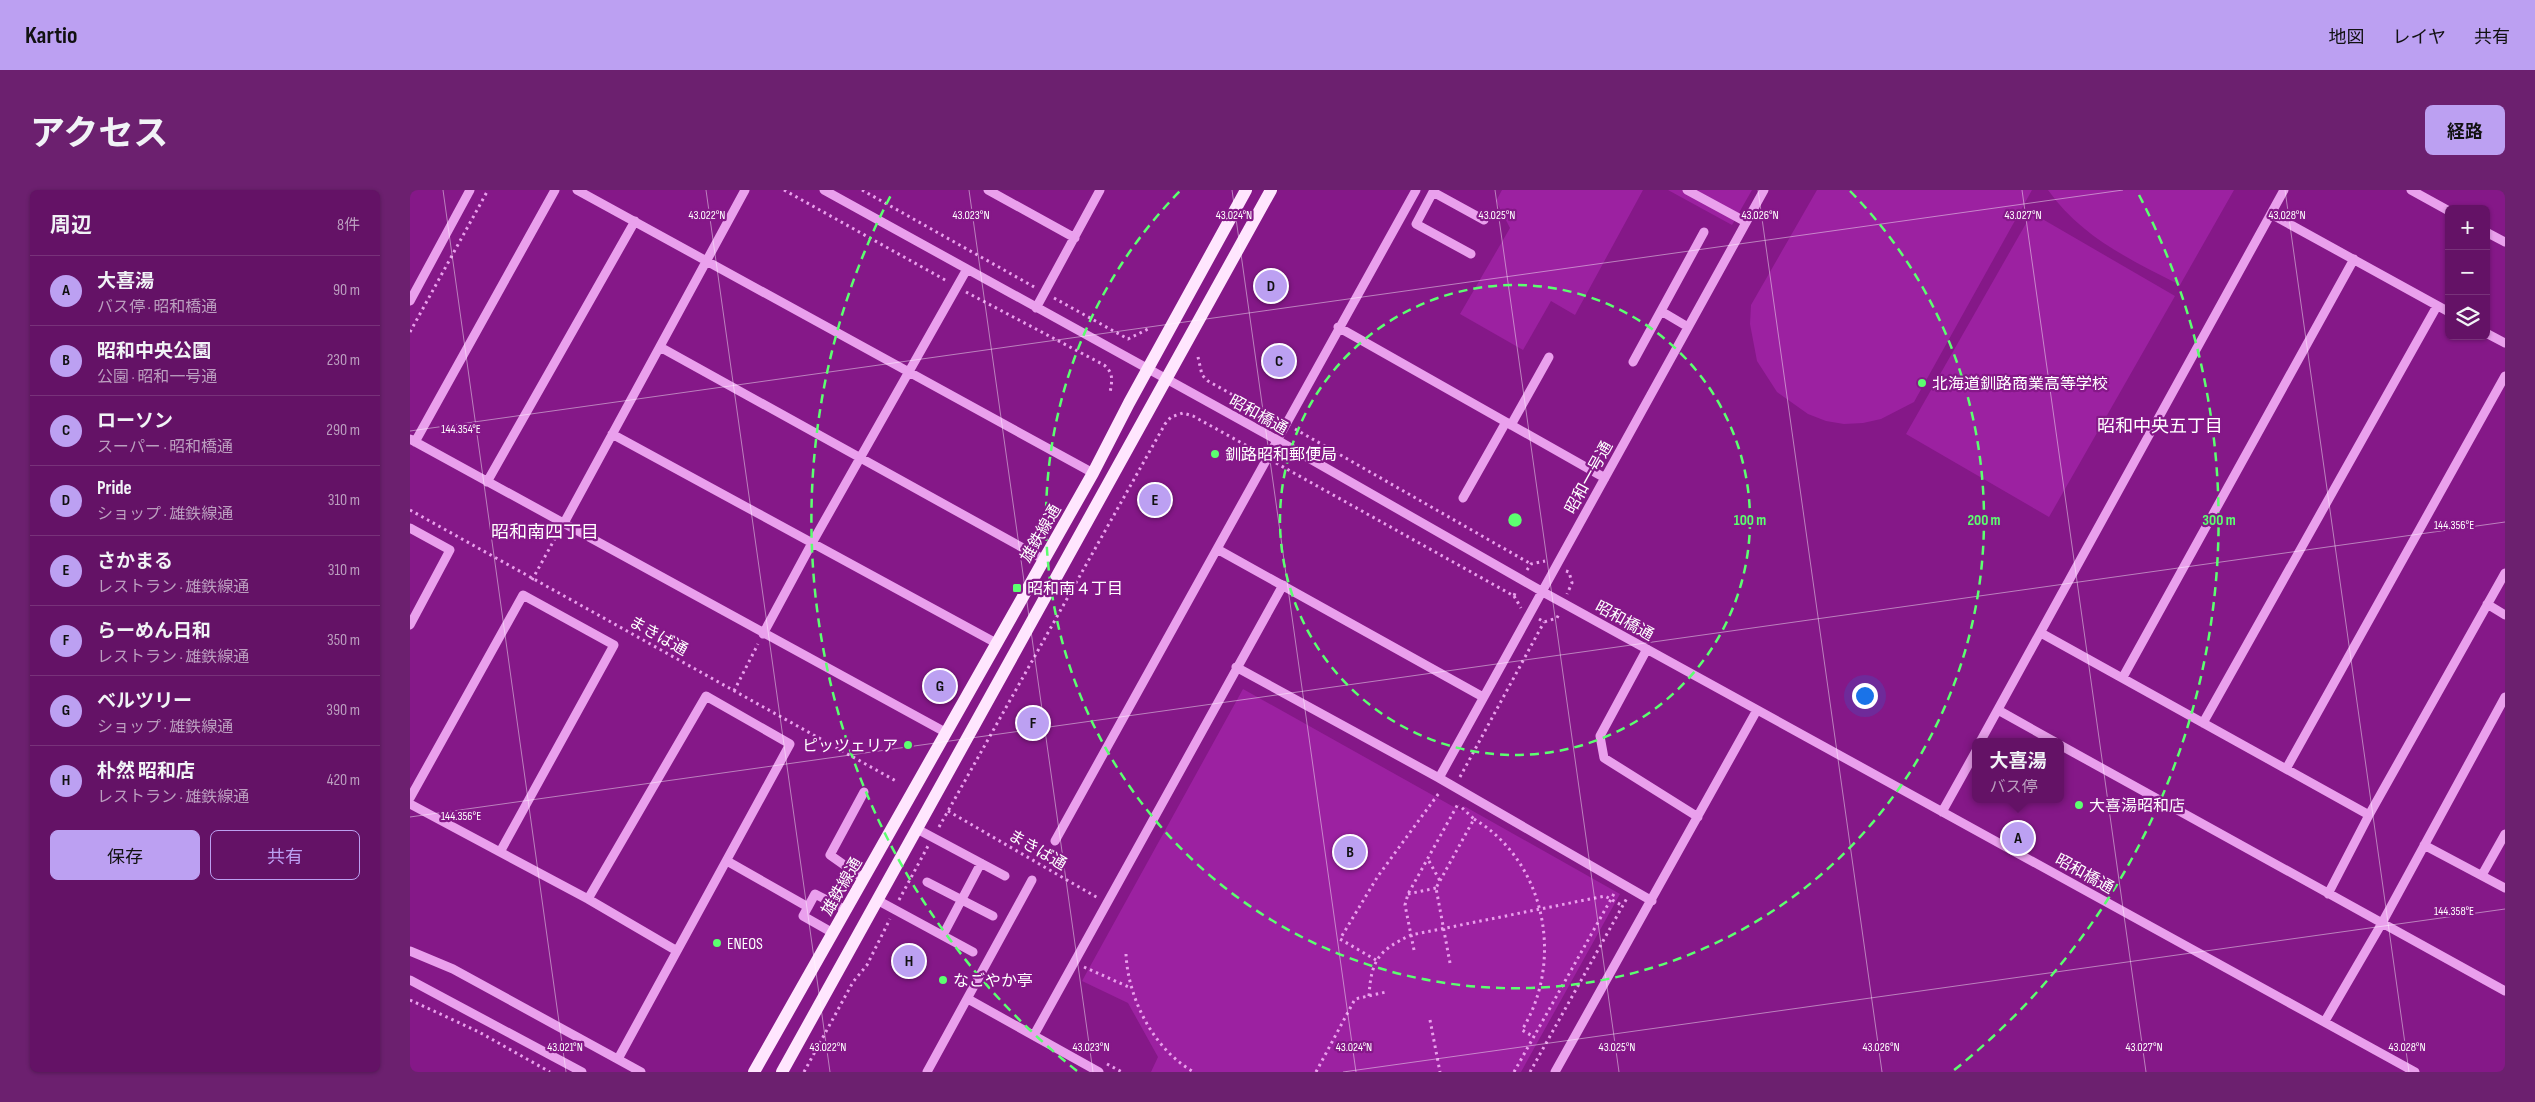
<!DOCTYPE html>
<html lang="ja">
<meta charset="utf-8">
<style>
:root{--surface:#641266;--page:#6c206f;--text:#f1f3f6;--muted:#bb9ebf;--line:#78327a;--accent:#bca0f2}
body{margin:0;font-family:"Sofia Sans Condensed","Noto Sans JP",sans-serif;background:var(--page);color:var(--text)}
.controls{position:absolute;right:15px;top:15px;display:grid;overflow:hidden;border-radius:8px;box-shadow:0 1px 4px #0004}
.controls button{width:45px;height:45px;display:grid;place-items:center;padding:0;border:0;border-bottom:1px solid var(--line);background:var(--surface);color:var(--text);font:25px sans-serif}
.you{position:absolute;left:1454px;top:505px;width:18px;height:18px;margin:-12px;border:4px solid #fff;border-radius:50%;background:#1a73e8;box-shadow:0 0 0 8px #1a73e833}
.badge{display:grid;place-items:center;width:32px;height:32px;border-radius:50%;background:var(--accent);color:#111;font-size:16px;font-weight:700}
.pin{position:absolute;translate:-50% -50%;border:2px solid #fff;box-shadow:0 1px 5px #0006}
.popup{position:absolute;left:1562px;top:548px;width:92px;height:65px;box-sizing:border-box;display:grid;place-content:center;border-radius:8px;background:var(--surface);filter:drop-shadow(0 1px 4px #0005);font-size:16px;white-space:nowrap;color:var(--muted)}
.popup b{font-size:19px;color:var(--text)}
.popup::after{content:'';position:absolute;left:50%;top:100%;margin-left:-10px;border:10px solid transparent;border-top-color:var(--surface)}
.list{margin:0;padding:0;list-style:none}
h2{display:flex;justify-content:space-between;align-items:center;height:65px;margin:0;padding:0 20px;font-size:21px}
h2 small{font-size:16px;font-weight:400;color:var(--muted)}
.list li{display:grid;grid-template-columns:32px 1fr auto;gap:15px;align-items:center;box-sizing:border-box;height:70px;padding:0 20px;border-top:1px solid var(--line)}
.list b{display:block;font-size:19px;white-space:nowrap}
.list p{margin:0;font-size:16px;white-space:nowrap;color:var(--muted)}
.list em{font-size:16px;font-style:normal;color:var(--muted)}
.actions{display:flex;gap:10px;padding:15px 20px}
.actions a{flex:1;padding:11px 0;border:1px solid var(--accent);border-radius:8px;text-align:center;font-size:18px;color:var(--accent)}
.actions .main{background:var(--accent);color:#111}
.icon{flex:none;width:28px;height:28px;fill:none;stroke:currentColor;stroke-width:2;stroke-linecap:round;stroke-linejoin:round}
.map{position:relative;flex:none;width:2095px;height:882px;overflow:hidden;border-radius:8px}
header{display:flex;align-items:center;gap:30px;box-sizing:border-box;height:70px;padding:0 25px;background:var(--accent);color:#111}
header strong{font-size:24px}
nav{display:flex;gap:28px;margin-inline-start:auto;font-size:18px}
.intro{display:flex;align-items:center;justify-content:space-between;box-sizing:border-box;height:120px;padding:0 30px}
h1{margin:0;font-size:35px}
.button{padding:12px 22px;border-radius:8px;background:var(--accent);color:#111;font-size:18px;font-weight:700}
main{display:flex;gap:30px;padding:0 30px}
aside{flex:1;background:var(--surface);border-radius:8px;box-shadow:0 1px 4px #0004}
.map>svg:first-child{display:block}
.green{fill:#9c21a1}
.lines{fill:none;stroke-linecap:round;stroke-linejoin:round}
.path{stroke:#eaa0ed;stroke-width:3;stroke-dasharray:2.5 4;stroke-linecap:butt}
.minor{stroke:#eaa0ed;stroke-width:9}
.major{stroke:#ffe6fe;stroke-width:12}
.ticks{fill:none;stroke:#fff;stroke-width:1;stroke-opacity:0.45}
.ring{fill:none;stroke:#5cff70;stroke-width:2.5;stroke-dasharray:9 6}
.poi-dot{fill:#5cff70;stroke:#851888;stroke-width:2}
.labels{text-anchor:middle;stroke-width:4.5;stroke-linejoin:round;paint-order:stroke}
.poi-label{font-size:16px;fill:#fff;stroke:#851888;text-anchor:start}
.street-label{font-size:16px;fill:#fff;stroke:#851888}
.neighbourhood-label{font-size:18px;fill:#fff;stroke:#851888}
.ticks-label{font-size:12px;text-anchor:middle;fill:#fff;stroke:#851888;stroke-width:4.5;stroke-linejoin:round;paint-order:stroke}
.centre{fill:#5cff70;stroke:#851888;stroke-width:2.5}
.ring-label{font-size:15px;text-anchor:middle;font-weight:bold;fill:#5cff70;stroke:#851888;stroke-width:4.5;stroke-linejoin:round;paint-order:stroke}
</style>
<header>
<strong>Kartio</strong>
<nav><a>地図</a><a>レイヤ</a><a>共有</a></nav>
</header>
<div class="intro"><h1>アクセス</h1><a class="button">経路</a></div>
<main>
<aside>
<h2>周辺<small>8件</small></h2>
<ul class="list">
<li><span class="badge">A</span><div><b>大喜湯</b><p>バス停 · 昭和橋通</p></div><em>90 m</em></li>
<li><span class="badge">B</span><div><b>昭和中央公園</b><p>公園 · 昭和一号通</p></div><em>230 m</em></li>
<li><span class="badge">C</span><div><b>ローソン</b><p>スーパー · 昭和橋通</p></div><em>290 m</em></li>
<li><span class="badge">D</span><div><b>Pride</b><p>ショップ · 雄鉄線通</p></div><em>310 m</em></li>
<li><span class="badge">E</span><div><b>さかまる</b><p>レストラン · 雄鉄線通</p></div><em>310 m</em></li>
<li><span class="badge">F</span><div><b>らーめん日和</b><p>レストラン · 雄鉄線通</p></div><em>350 m</em></li>
<li><span class="badge">G</span><div><b>ベルツリー</b><p>ショップ · 雄鉄線通</p></div><em>390 m</em></li>
<li><span class="badge">H</span><div><b>朴然 昭和店</b><p>レストラン · 雄鉄線通</p></div><em>420 m</em></li>
</ul>
<div class="actions"><a class="main">保存</a><a>共有</a></div>
</aside>
<div class="map">
<svg width="2095" height="882" viewBox="0 0 2095 882">
<rect width="100%" height="100%" fill="#851888"/>
<!-- green -->
<path class="green" d="M 1092,0 L 1233,0 L 1165,125 L 1141,111 L 1113,160 L 1050,124 L 1100,38 L 1086,11 Z
M 1258,0 L 1342,0 L 1322,35 Z
M 1407,0 L 1622,0 L 1504,212 L 1471,229 L 1453,233 L 1434,234 L 1416,231 L 1398,224 L 1367,202 L 1347,171 L 1340,134 L 1341,115 Z
M 1638,0 L 1824,0 L 1770,95 C 1721,70 1671,47 1638,0 Z
M 1622,23 L 1765,106 L 1639,327 L 1496,244 Z
M 833,499 L 1051,621 L 1054,616 L 1210,704 L 1111,882 L 741,882 L 748,867 L 718,813 L 672,791 Z"/>
<g class="lines">
<!-- path -->
<path class="path" d="M 374,0 L 537,91
M 452,0 L 626,98
M 556,102 L 694,175 C 704,183 702,191 700,203
M 644,108 L 718,149 L 738,139
M 0,142 L 78,0
M 788,167 L 792,185 L 798,191 L 866,229
M 885,239 L 1121,374
M 866,273 L 1104,406 L 1106,400
M 0,320 L 486,591
M 1117,380 L 1121,374 L 1135,371
M 1156,381 L 1159,382 L 1162,393 L 1157,404
M 122,390 L 148,343
M 1104,406 L 1111,418
M 1129,429 L 1134,432 L 1147,428 L 1149,424
M 324,501 L 348,454
M 1050,587 L 1134,432
M 538,621 L 688,708
M 1064,629 C 1135,671 1155,770 1112,840 L 1124,847
M 529,637 L 755,234 L 761,227 L 773,223 L 783,226 L 848,262
M 1019,671 L 1030,691
M 998,704 L 1026,698
M 489,710 L 518,656
M 1004,760 L 995,715 L 998,704 L 1048,614
M 716,764 C 718,809 744,860 784,882
M 966,770 L 930,749 L 968,686 L 1029,603
M 1040,773 L 1026,698 L 1064,629 L 1049,615
M 674,777 L 721,798
M 959,806 C 961,770 969,760 1001,745 L 1195,706 L 1213,716
M 0,810 L 69,842 L 140,882
M 1020,830 L 1030,882
M 697,874 L 712,882
M 394,882 L 443,792 L 457,775 L 480,729
M 906,882 L 945,809 L 976,802
M 1104,882 L 1205,702
M 1120,882 L 1217,708"/>
<!-- minor -->
<path class="minor" d="M 167,0 L 683,283
M 414,0 L 867,250 L 1133,402 L 2005,882
M 578,0 L 665,48
M 1277,0 L 1336,32
M 2001,0 L 2039,21
M 1861,24 L 2039,122
M 2076,42 L 2095,52
M 1061,64 L 1006,34 L 1023,2 L 1074,30
M 0,111 L 60,0
M 626,118 L 690,0
M 1251,121 L 1278,137
M 928,137 L 1195,288
M 2076,143 L 2095,153
M 250,157 L 633,369
M 1223,172 L 1294,42
M 1101,235 L 1139,167
M 202,244 L 586,453
M 0,249 L 535,542
M 5,252 L 145,0
M 77,292 L 225,31
M 1053,308 L 1096,232
M 154,333 L 335,0
M 0,338 L 40,360 L 0,435
M 807,359 L 1073,507
M 2077,414 L 2095,425
M 1631,443 L 1959,625
M 353,444 L 402,353 L 557,79
M 1237,459 L 1190,546 L 1194,568 L 1288,627
M 826,477 L 1029,588 L 1242,711
M 1713,487 L 1944,69
M 1588,520 L 1645,552
M 1793,533 L 2027,116
M 1570,552 L 1874,0
M 1650,555 L 2095,801
M 1876,579 L 2095,186
M 1029,588 L 1354,0
M 454,602 L 420,665 L 454,689
M 0,608 L 113,405 L 204,455 L 90,662
M 0,614 L 178,709 L 267,761
M 1532,622 L 1566,561
M 507,639 L 595,686
M 645,651 L 1006,0
M 2014,655 L 2095,698
M 317,671 L 398,717 L 393,726 L 423,743
M 2072,685 L 2095,644
M 517,692 L 583,726
M 1918,704 L 1959,625 L 2095,383
M 178,709 L 296,506 L 380,554 L 208,869
M 467,710 L 563,762
M 398,717 L 405,704 L 436,720
M 533,745 L 571,673
M 0,761 L 43,779 L 231,882
M 0,790 L 172,882
M 558,809 L 689,882
M 1915,831 L 1972,733 L 2095,507
M 624,845 L 873,395
M 517,882 L 622,690
M 1145,882 L 1347,520"/>
<!-- major -->
<path class="major" d="M 344,882 L 683,283 L 719,213 L 836,0
M 372,882 L 861,0"/>
</g>
<!-- ticks -->
<path class="ticks" d="M 33,0 L 156,882M 296,0 L 420,882M 559,0 L 683,882M 822,0 L 946,882M 1085,0 L 1209,882M 1348,0 L 1472,882M 1612,0 L 1736,882M 1875,0 L 1999,882M 0,241 L 1713,0M 0,627 L 2095,332M 933,882 L 2095,719"/>
<!-- distance rings -->
<g class="ring">
<circle cx="1105" cy="330" r="235"/>
<path d="M1440 1A469 469 0 1 1 770 1"/>
<path d="M667 881A704 704 0 0 1 481 5M1729 5A704 704 0 0 1 1543 881"/>
</g>
<!-- markers -->
<g class="poi-dot">
<circle cx="1512" cy="193" r="5"/>
<circle cx="805" cy="264" r="5"/>
<rect x="602" y="393" width="10" height="10" rx="2.5"/>
<circle cx="498" cy="555" r="5"/>
<circle cx="1669" cy="615" r="5"/>
<circle cx="307" cy="753" r="5"/>
<circle cx="533" cy="790" r="5"/>
</g>
<g class="labels">
<!-- poi labels -->
<g class="poi-label">
<text x="1522" y="199">北海道釧路商業高等学校</text>
<text x="815" y="270">釧路昭和郵便局</text>
<text x="617" y="404">昭和南４丁目</text>
<text x="488" y="561" text-anchor="end">ピッツェリア</text>
<text x="1679" y="621">大喜湯昭和店</text>
<text x="317" y="759">ENEOS</text>
<text x="543" y="796">なごやか亭</text>
</g>
<!-- street labels -->
<g class="street-label">
<text transform="translate(849 224) rotate(29)" y="6">昭和橋通</text>
<text transform="translate(1178 287) rotate(-61)" y="6">昭和一号通</text>
<text transform="translate(630 343) rotate(-60)" y="6">雄鉄線通</text>
<text transform="translate(1215 430) rotate(29)" y="6">昭和橋通</text>
<text transform="translate(249 445) rotate(29)" y="6">まきば通</text>
<text transform="translate(628 659) rotate(30)" y="6">まきば通</text>
<text transform="translate(1675 683) rotate(29)" y="6">昭和橋通</text>
<text transform="translate(431 696) rotate(-60)" y="6">雄鉄線通</text>
</g>
<!-- neighbourhood labels -->
<g class="neighbourhood-label">
<text x="1750" y="242">昭和中央五丁目</text>
<text x="135" y="348">昭和南四丁目</text>
</g>
</g>
<g class="ticks-label">
<text x="297" y="29">43.022°N</text>
<text x="561" y="29">43.023°N</text>
<text x="824" y="29">43.024°N</text>
<text x="1087" y="29">43.025°N</text>
<text x="1350" y="29">43.026°N</text>
<text x="1613" y="29">43.027°N</text>
<text x="1877" y="29">43.028°N</text>
<text x="51" y="243">144.354°E</text>
<text x="2044" y="339">144.356°E</text>
<text x="51" y="630">144.356°E</text>
<text x="2044" y="725">144.358°E</text>
<text x="155" y="861">43.021°N</text>
<text x="418" y="861">43.022°N</text>
<text x="681" y="861">43.023°N</text>
<text x="944" y="861">43.024°N</text>
<text x="1207" y="861">43.025°N</text>
<text x="1471" y="861">43.026°N</text>
<text x="1734" y="861">43.027°N</text>
<text x="1997" y="861">43.028°N</text>
</g>
<circle cx="1105" cy="330" r="8" class="centre"/>
<g class="ring-label">
<text x="1340" y="335">100 m</text>
<text x="1574" y="335">200 m</text>
<text x="1809" y="335">300 m</text>
</g>
</svg>
<div class="controls">
<button>+</button>
<button>−</button>
<button><svg class="icon" aria-label="layers" viewBox="0 0 24 24"><path d="M12 4l9 5-9 5-9-5zM3 14l9 5 9-5"/></svg></button>
</div>
<div class="you"></div>
<div class="pin badge" style="left:1608px;top:648px">A</div>
<div class="popup"><b>大喜湯</b>バス停</div>
<div class="pin badge" style="left:940px;top:662px">B</div>
<div class="pin badge" style="left:869px;top:171px">C</div>
<div class="pin badge" style="left:861px;top:96px">D</div>
<div class="pin badge" style="left:745px;top:310px">E</div>
<div class="pin badge" style="left:623px;top:533px">F</div>
<div class="pin badge" style="left:530px;top:496px">G</div>
<div class="pin badge" style="left:499px;top:771px">H</div>
</div>
</main>
